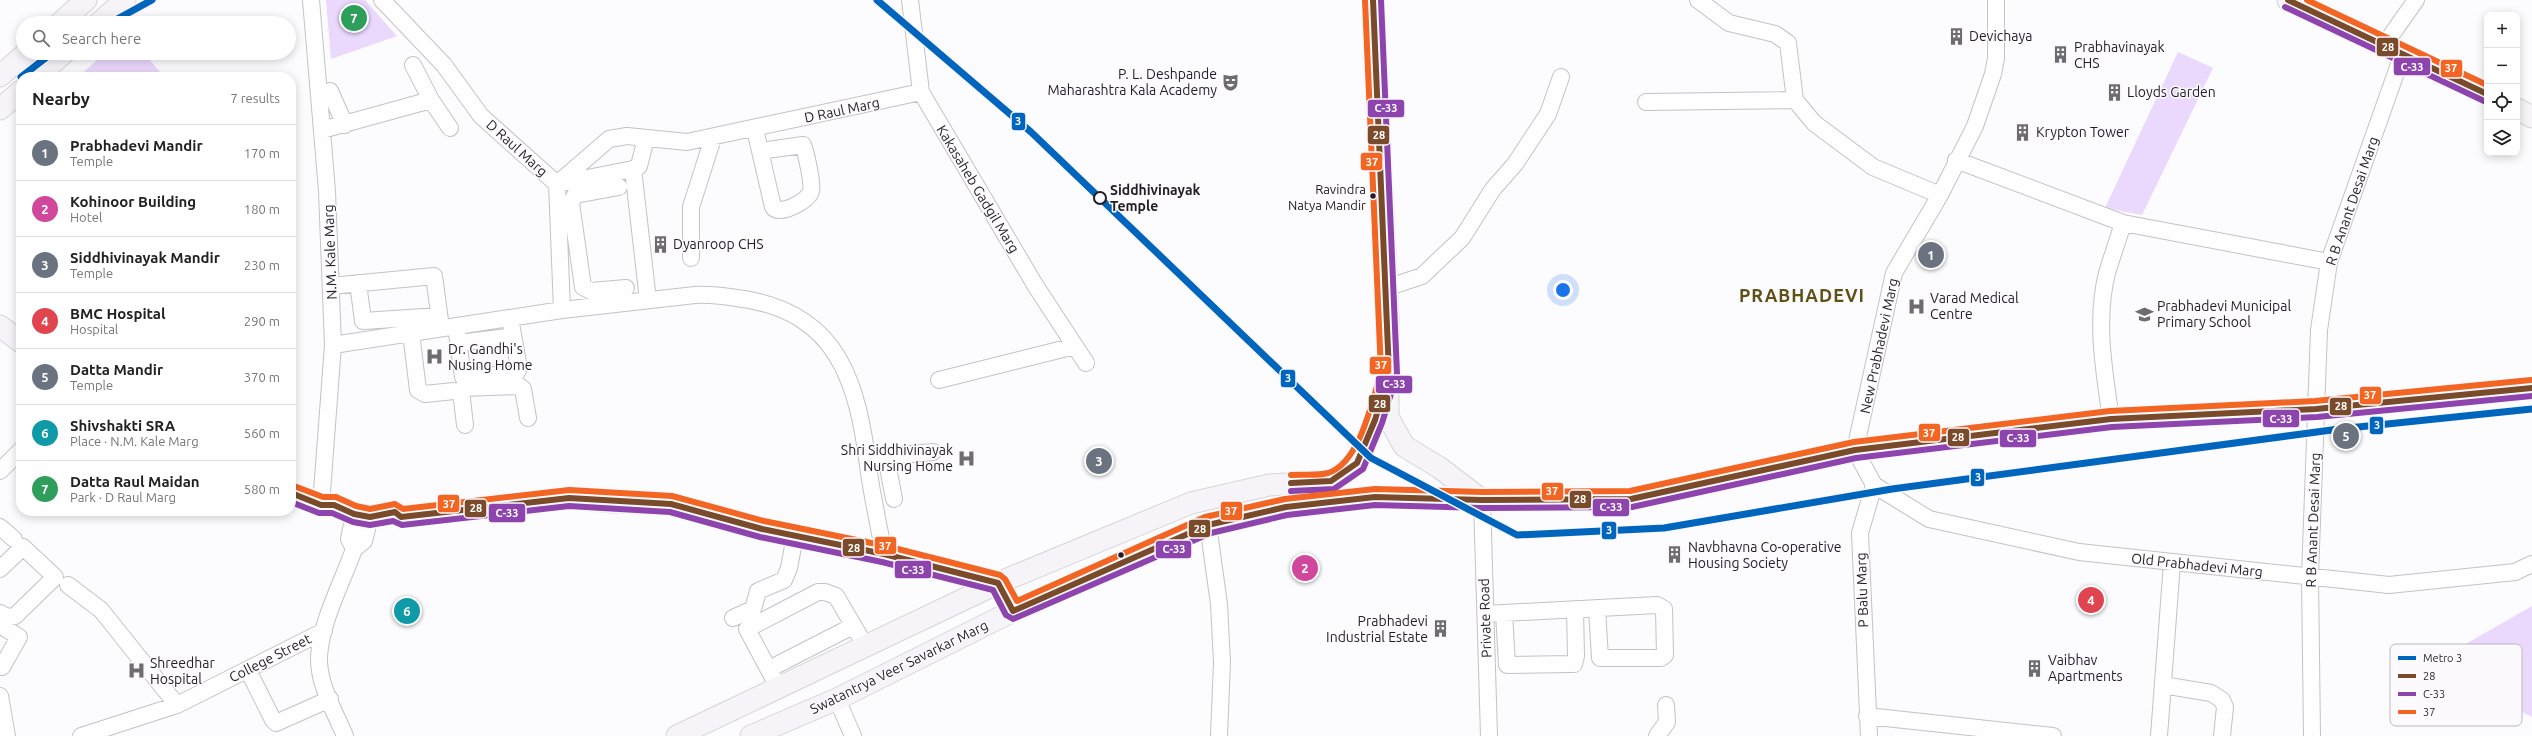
<!DOCTYPE html>
<meta charset="utf-8">
<style>
:root{--surface:#fff;--page:#f6f6f6;--text:#222;--muted:#767676;--line:#e0e0e0;--accent:#db2777}
body{margin:0;font-family:Ubuntu,sans-serif;background:var(--page);color:var(--text)}
.controls{position:absolute;right:12px;top:12px;display:grid;overflow:hidden;border-radius:8px;box-shadow:0 2px 10px #0003}
.controls button{width:36px;height:36px;display:grid;place-items:center;padding:0;border:0;border-bottom:1px solid var(--line);background:var(--surface);color:var(--text);font:20px sans-serif}
.you{position:absolute;left:1563px;top:290px;width:14px;height:14px;margin:-10px;border:3px solid #fff;border-radius:50%;background:#1a73e8;box-shadow:0 0 0 6px #1a73e833}
.badge{display:grid;place-items:center;width:26px;height:26px;border-radius:50%;background:var(--accent);color:#fff;font-size:13px;font-weight:700}
.pin{position:absolute;translate:-50% -50%;border:2px solid #fff;box-shadow:0 1px 4px #0006}
.list{margin:0;padding:0;list-style:none}
h2{display:flex;justify-content:space-between;align-items:center;height:52px;margin:0;padding:0 16px;font-size:17px}
h2 small{font-size:13px;font-weight:400;color:var(--muted)}
.list li{display:grid;grid-template-columns:26px 1fr auto;gap:12px;align-items:center;box-sizing:border-box;height:56px;padding:0 16px;border-top:1px solid var(--line)}
.list b{display:block;font-size:15px;white-space:nowrap}
.list p{margin:0;font-size:13px;white-space:nowrap;color:var(--muted)}
.list em{font-size:13px;font-style:normal;color:var(--muted)}
.icon{flex:none;width:22px;height:22px;fill:none;stroke:currentColor;stroke-width:2;stroke-linecap:round;stroke-linejoin:round}
.map{position:relative;flex:none;width:2532px;height:736px;overflow:hidden}
.search{position:absolute;background:var(--surface);box-shadow:0 2px 10px #0003;left:16px;top:16px;width:280px;height:44px;display:flex;align-items:center;gap:10px;box-sizing:border-box;padding:0 14px;border-radius:22px;color:var(--muted);font-size:15px}
.panel{position:absolute;background:var(--surface);box-shadow:0 2px 10px #0003;left:16px;top:72px;width:280px;height:444px;border-radius:16px}
.map>svg:first-child{display:block}
.green{fill:#ead8fd}
.lines{fill:none;stroke-linecap:round;stroke-linejoin:round}
.minor-casing{stroke:#c3c2c5;stroke-width:18}
.major-casing{stroke:#d6d5d7;stroke-width:23}
.minor{stroke:#fffeff;stroke-width:16}
.major{stroke:#f6f3f9;stroke-width:21}
.bus-1-casing{stroke:#fcfaff;stroke-width:9}
.bus-2-casing{stroke:#fcfaff;stroke-width:9}
.bus-3-casing{stroke:#fcfaff;stroke-width:9}
.bus-1{stroke:#7a4b2a;stroke-width:6}
.bus-2{stroke:#8e44ad;stroke-width:6}
.bus-3{stroke:#f26522;stroke-width:6}
.metro-1-casing{stroke:#fcfaff;stroke-width:10}
.metro-1{stroke:#0065bd;stroke-width:7}
.bus-dot{fill:#211f23;stroke:#fcfaff;stroke-width:1.5}
.stop-dot{fill:#fcfaff;stroke:#211f23;stroke-width:2}
.labels{text-anchor:middle;stroke-width:3;stroke-linejoin:round;paint-order:stroke}
.bus-label{font-size:13px;fill:#211f23;stroke:#fcfaff;text-anchor:end}
.poi-label{font-size:14px;fill:#211f23;stroke:#fcfaff;text-anchor:start}
.street-label{font-size:14px;fill:#211f23;stroke:#fcfaff}
.stop-label{font-size:14px;font-weight:bold;fill:#211f23;stroke:#fcfaff;text-anchor:start}
.district-label{font-size:18px;font-weight:bold;letter-spacing:1px;fill:#5d5113;stroke:#fcfaff}
.key{fill:#fcfaff;stroke:#bab8bd;stroke-width:1}
.key-label{font-size:11px;fill:#211f23}
.line-badge{stroke:#fcfaff;stroke-width:1.5}
.badge-label{font-size:11px;text-anchor:middle;font-weight:bold;fill:#fff}
</style>
<div class="map">
<svg width="2532" height="736" viewBox="0 0 2532 736">
<rect width="100%" height="100%" fill="#fcfbfe"/>
<!-- green -->
<path class="green" d="M 326,0 L 365,0 L 397,36 L 331,59 Z
M 2178,52 L 2213,68 L 2142,215 L 2105,208 Z
M 105,53 L 144,53 L 164,77 L 78,77 Z
M 2532,606 L 2532,717 L 2429,665 Z"/>
<g class="lines">
<defs>
<path id="minor" d="M 311,0 L 327,191 L 333,345 L 321,505
M 382,0 L 444,65 L 481,116 L 557,184 L 609,139 L 627,136 L 687,142 L 921,92
M 910,0 L 921,92 L 1035,285 L 1086,363
M 1698,0 L 1729,23 L 1775,34 L 1788,43 L 1795,100 L 1814,123 L 1873,167 L 1940,195
M 2385,44 L 2416,0
M 413,65 L 431,100
M 330,91 L 345,125
M 1646,102 L 1795,100
M 755,129 L 760,151 L 773,207 C 779,217 810,200 811,191 C 813,183 806,153 803,145 L 760,151
M 322,130 L 431,100 L 450,128
M 1956,160 L 2123,223 L 2329,262
M 633,169 L 648,300
M 619,187 L 575,195 L 571,203 L 583,287 L 591,291 L 626,288
M 691,258 L 691,207 L 713,138
M 358,283 L 363,321 L 439,316
M 331,286 L 434,276 L 441,328
M 1386,288 L 1422,276 L 1462,238 L 1493,189 L 1515,164 L 1548,114 L 1561,77
M 562,310 L 557,184 L 633,169 L 639,166 L 646,138
M 456,326 L 463,377 L 516,374 L 519,368 L 510,318
M 411,333 L 418,390 L 425,394 L 454,391
M 458,343 L 508,337
M 333,345 L 562,310 L 695,295 C 709,294 723,296 737,298 C 840,311 858,384 869,473 C 873,500 879,527 884,554
M 939,380 L 1075,346
M 2111,419 C 2104,371 2095,320 2107,273 C 2112,256 2118,240 2123,223
M 465,425 L 461,391 L 463,388 L 519,386 L 523,389 L 528,418
M 886,457 L 894,499
M 868,458 L 933,452
M 0,471 L 21,450
M 1874,485 L 1929,519 L 2079,552 L 2389,585 L 2515,572 L 2532,564
M 1482,500 L 1489,736
M 1208,525 L 1219,604 L 1222,662 L 1219,736
M 0,527 L 14,539
M 354,549 L 364,541 L 370,517
M 0,569 L 23,547 L 55,577 L 15,616 L 7,617 L 0,613
M 68,585 L 101,610 L 177,705
M 1504,613 L 1507,665 L 1570,664 L 1574,664 L 1576,656 L 1575,609
M 1485,614 C 1542,611 1600,608 1657,605 L 1664,609 L 1665,655 L 1661,658 L 1600,658 L 1597,608
M 733,618 L 753,609 L 758,591 L 784,580 L 789,568 L 795,536
M 0,625 L 19,637 L 2,667
M 769,669 L 853,626
M 248,670 L 273,720 L 276,723 L 330,699
M 2163,685 L 2211,693 L 2222,700 L 2225,707 L 2222,736
M 778,687 L 747,629 L 818,592 L 825,592 L 836,596 L 866,647
M 0,696 L 7,736
M 837,699 L 853,736
M 1867,716 L 2053,736
M 81,736 L 177,705 L 324,631
M 345,736 C 335,712 318,684 319,657 C 321,621 342,583 354,549 L 349,539 L 354,514
M 1657,736 L 1667,722 L 1666,705
M 1869,736 L 1860,533 L 1874,485 L 1855,450 L 1894,273 L 1940,195 L 1975,126 L 1993,74 L 1996,58 L 1996,0
M 2159,736 L 2172,563
M 2312,736 L 2310,576 L 2319,330 L 2329,262 L 2403,53"/>
<path id="major" d="M 1373,0 L 1388,319 L 1388,417 L 1404,446 L 1440,468 L 1482,500
M 2288,0 L 2487,94
M 60,23 L 86,0
M 99,23 L 125,0
M 0,76 L 26,53
M 37,77 L 64,53
M 0,109 L 21,91
M 2517,109 L 2532,117
M 0,326 L 21,342
M 291,493 L 321,505 L 334,505 L 354,514 L 370,517 L 395,512 L 401,517 L 569,498 L 613,502 L 671,504 L 762,529 L 884,554 L 998,583 L 1013,611
M 677,736 L 998,583 L 1191,503 L 1269,485 L 1331,481 L 1357,463 L 1375,420 L 1389,373
M 751,736 L 837,699 L 1013,611 L 1208,525 L 1286,507 L 1375,497 L 1482,500 L 1631,499 L 1855,450 L 2111,419 L 2316,409 L 2532,388"/>
</defs>
<!-- minor casing -->
<use href="#minor" class="minor-casing"/>
<!-- major casing -->
<use href="#major" class="major-casing"/>
<!-- minor -->
<use href="#minor" class="minor"/>
<!-- major -->
<use href="#major" class="major"/>
<defs>
<path id="bus-1" d="M 2288,0 L 2487,94
M 1291,483 L 1331,481 L 1357,463 L 1375,420 L 1389,373 L 1373,0
M 291,493 L 321,505 L 334,505 L 354,514 L 370,517 L 395,512 L 401,517 L 569,498 L 671,504 L 762,529 L 884,554 L 998,583 L 1013,611 L 1208,525 L 1286,507 L 1375,497 L 1482,500 L 1631,499 L 1855,450 L 2111,419 L 2316,409 L 2532,388"/>
<path id="bus-2" d="M 2285,7 L 2484,101
M 1291,491 L 1334,489 L 1363,469 L 1382,423 L 1397,374 L 1381,0
M 291,502 L 319,513 L 332,513 L 353,522 L 370,525 L 393,521 L 402,525 L 569,506 L 670,512 L 760,537 L 882,562 L 993,590 L 1006,615 L 1013,619 L 1211,533 L 1287,515 L 1375,505 L 1482,508 L 1632,507 L 1856,458 L 2112,427 L 2317,417 L 2532,396"/>
<path id="bus-3" d="M 2307,0 L 2487,85
M 1291,475 C 1302,474 1317,476 1328,473 C 1360,463 1372,401 1381,372 L 1365,0
M 294,486 L 323,497 L 336,497 L 356,506 L 370,509 L 395,504 L 403,509 L 569,490 L 672,496 L 764,521 L 886,546 L 1000,575 L 1005,579 L 1017,601 L 1205,517 L 1285,499 L 1375,489 L 1482,492 L 1630,491 L 1854,442 L 2110,411 L 2315,401 L 2531,380"/>
</defs>
<!-- bus-1 casing -->
<use href="#bus-1" class="bus-1-casing"/>
<!-- bus-2 casing -->
<use href="#bus-2" class="bus-2-casing"/>
<!-- bus-3 casing -->
<use href="#bus-3" class="bus-3-casing"/>
<!-- bus-1 -->
<use href="#bus-1" class="bus-1"/>
<!-- bus-2 -->
<use href="#bus-2" class="bus-2"/>
<!-- bus-3 -->
<use href="#bus-3" class="bus-3"/>
<defs>
<path id="metro-1" d="M 877,0 L 1031,132 L 1371,458 L 1517,535 L 1664,528 L 1892,489 L 2339,429 L 2532,409
M 110,23 L 152,0
M 21,77 L 52,53"/>
</defs>
<!-- metro-1 casing -->
<use href="#metro-1" class="metro-1-casing"/>
<!-- metro-1 -->
<use href="#metro-1" class="metro-1"/>
</g>
<!-- icons -->
<defs>
<symbol id="building-bare" viewBox="-9 -9 18 18"><path d="M-4-6H4V6H1V3H-1V6H-4ZM-2.5-4.3h1.7v1.8h-1.7ZM.8-4.3h1.7v1.8H.8ZM-2.5-1h1.7V.8h-1.7ZM.8-1h1.7V.8H.8Z" fill="#6e6c70" stroke="#fcfaff" stroke-width="2.5" paint-order="stroke"/></symbol>
<symbol id="theatre-bare" viewBox="-9 -9 18 18"><path d="M-5-5.5Q0-4 5-5.5V0Q5 5 0 6Q-5 5-5 0ZM-3.3-2.5H-1v1.5H-3.3ZM1-2.5H3.3v1.5H1ZM-2.8 1Q0 5.5 2.8 1Z" fill="#6e6c70" stroke="#fcfaff" stroke-width="2.5" paint-order="stroke"/></symbol>
<symbol id="hospital-bare" viewBox="-9 -9 18 18"><path d="M-5-5h3v3.5h4V-5h3V5h-3V1.5h-4V5h-3Z" fill="#6e6c70" stroke="#fcfaff" stroke-width="2.5" paint-order="stroke"/></symbol>
<symbol id="school-bare" viewBox="-9 -9 18 18"><path d="M0-5L7-2L0 1L-7-2ZM-4 1L0 2.5L4 1V4Q0 6-4 4Z" fill="#6e6c70" stroke="#fcfaff" stroke-width="2.5" paint-order="stroke"/></symbol>
</defs>
<g fill-rule="evenodd">
<use href="#building-bare" x="1944" y="24" width="25" height="25"/>
<use href="#building-bare" x="2048" y="42" width="25" height="25"/>
<use href="#theatre-bare" x="1218" y="70" width="25" height="25"/>
<use href="#building-bare" x="2102" y="80" width="25" height="25"/>
<use href="#building-bare" x="2010" y="120" width="25" height="25"/>
<use href="#building-bare" x="648" y="232" width="25" height="25"/>
<use href="#hospital-bare" x="1904" y="294" width="25" height="25"/>
<use href="#school-bare" x="2132" y="302" width="25" height="25"/>
<use href="#hospital-bare" x="422" y="344" width="25" height="25"/>
<use href="#hospital-bare" x="954" y="446" width="25" height="25"/>
<use href="#building-bare" x="1662" y="542" width="25" height="25"/>
<use href="#building-bare" x="1428" y="616" width="25" height="25"/>
<use href="#building-bare" x="2022" y="656" width="25" height="25"/>
<use href="#hospital-bare" x="124" y="658" width="25" height="25"/>
</g>
<!-- markers -->
<g class="bus-dot">
<circle cx="1373" cy="196" r="3.5"/>
<circle cx="1121" cy="555" r="3.5"/>
</g>
<circle class="stop-dot" cx="1100" cy="198" r="6"/>
<g class="labels">
<!-- bus labels -->
<g class="bus-label">
<text x="1366" y="194">Ravindra<tspan x="1366" dy="16">Natya Mandir</tspan></text>
</g>
<!-- poi labels -->
<g class="poi-label">
<text x="1969" y="41">Devichaya</text>
<text x="2074" y="52">Prabhavinayak<tspan x="2074" dy="16">CHS</tspan></text>
<text x="1217" y="79" text-anchor="end">P. L. Deshpande<tspan x="1217" dy="16">Maharashtra Kala Academy</tspan></text>
<text x="2127" y="97">Lloyds Garden</text>
<text x="2036" y="137">Krypton Tower</text>
<text x="673" y="249">Dyanroop CHS</text>
<text x="1930" y="303">Varad Medical<tspan x="1930" dy="16">Centre</tspan></text>
<text x="2157" y="311">Prabhadevi Municipal<tspan x="2157" dy="16">Primary School</tspan></text>
<text x="448" y="354">Dr. Gandhi's<tspan x="448" dy="16">Nusing Home</tspan></text>
<text x="953" y="455" text-anchor="end">Shri Siddhivinayak<tspan x="953" dy="16">Nursing Home</tspan></text>
<text x="1688" y="552">Navbhavna Co-operative<tspan x="1688" dy="16">Housing Society</tspan></text>
<text x="1428" y="626" text-anchor="end">Prabhadevi<tspan x="1428" dy="16">Industrial Estate</tspan></text>
<text x="2048" y="665">Vaibhav<tspan x="2048" dy="16">Apartments</tspan></text>
<text x="150" y="668">Shreedhar<tspan x="150" dy="16">Hospital</tspan></text>
</g>
<!-- street labels -->
<g class="street-label">
<text transform="translate(842 110) rotate(-12)" y="5">D Raul Marg</text>
<text transform="translate(517 148) rotate(42)" y="5">D Raul Marg</text>
<text transform="translate(978 189) rotate(59)" y="5">Kakasaheb Gadgil Marg</text>
<text transform="translate(2352 201) rotate(-71)" y="5">R B Anant Desai Marg</text>
<text transform="translate(330 252) rotate(-92)" y="5">N.M. Kale Marg</text>
<text transform="translate(1879 346) rotate(-78)" y="5">New Prabhadevi Marg</text>
<text transform="translate(2313 520) rotate(-88)" y="5">R B Anant Desai Marg</text>
<text transform="translate(2197 565) rotate(6)" y="5">Old Prabhadevi Marg</text>
<text transform="translate(1862 590) rotate(-92)" y="5">P Balu Marg</text>
<text transform="translate(1485 618) rotate(-92)" y="5">Private Road</text>
<text transform="translate(270 658) rotate(-27)" y="5">College Street</text>
<text transform="translate(899 667) rotate(-26)" y="5">Swatantrya Veer Savarkar Marg</text>
</g>
<!-- stop labels -->
<g class="stop-label">
<text x="1110" y="195">Siddhivinayak<tspan x="1110" dy="16">Temple</tspan></text>
</g>
<!-- district labels -->
<g class="district-label">
<text x="1802" y="302">PRABHADEVI</text>
</g>
</g>
<!-- legend -->
<rect x="2390" y="644" width="132" height="82" rx="6" class="key"/>
<rect x="2398" y="656" width="18" height="4" fill="#0065bd"/>
<rect x="2398" y="674" width="18" height="4" fill="#7a4b2a"/>
<rect x="2398" y="692" width="18" height="4" fill="#8e44ad"/>
<rect x="2398" y="710" width="18" height="4" fill="#f26522"/>
<g class="key-label">
<text x="2423" y="662">Metro 3</text>
<text x="2423" y="680">28</text>
<text x="2423" y="698">C-33</text>
<text x="2423" y="716">37</text>
</g>
<g class="line-badge">
<rect x="2376" y="37" width="23" height="20" rx="4" fill="#7a4b2a"/>
<rect x="2393" y="57" width="38" height="19" rx="4" fill="#8e44ad"/>
<rect x="2440" y="59" width="23" height="19" rx="4" fill="#f26522"/>
<rect x="1367" y="99" width="38" height="19" rx="4" fill="#8e44ad"/>
<rect x="1011" y="112" width="15" height="19" rx="4" fill="#0065bd"/>
<rect x="1367" y="125" width="23" height="20" rx="4" fill="#7a4b2a"/>
<rect x="1360" y="152" width="23" height="19" rx="4" fill="#f26522"/>
<rect x="1369" y="356" width="23" height="19" rx="4" fill="#f26522"/>
<rect x="1280" y="369" width="16" height="19" rx="4" fill="#0065bd"/>
<rect x="1375" y="375" width="38" height="19" rx="4" fill="#8e44ad"/>
<rect x="2359" y="386" width="23" height="19" rx="4" fill="#f26522"/>
<rect x="1368" y="394" width="23" height="19" rx="4" fill="#7a4b2a"/>
<rect x="2329" y="397" width="23" height="19" rx="4" fill="#7a4b2a"/>
<rect x="2262" y="409" width="38" height="19" rx="4" fill="#8e44ad"/>
<rect x="2369" y="416" width="15" height="19" rx="4" fill="#0065bd"/>
<rect x="1918" y="423" width="23" height="19" rx="4" fill="#f26522"/>
<rect x="1947" y="428" width="23" height="19" rx="4" fill="#7a4b2a"/>
<rect x="1999" y="429" width="38" height="19" rx="4" fill="#8e44ad"/>
<rect x="1970" y="468" width="15" height="19" rx="4" fill="#0065bd"/>
<rect x="1541" y="482" width="23" height="19" rx="4" fill="#f26522"/>
<rect x="1569" y="490" width="23" height="19" rx="4" fill="#7a4b2a"/>
<rect x="437" y="494" width="23" height="19" rx="4" fill="#f26522"/>
<rect x="1592" y="498" width="38" height="19" rx="4" fill="#8e44ad"/>
<rect x="464" y="499" width="23" height="19" rx="4" fill="#7a4b2a"/>
<rect x="1220" y="501" width="23" height="20" rx="4" fill="#f26522"/>
<rect x="488" y="503" width="38" height="20" rx="4" fill="#8e44ad"/>
<rect x="1188" y="519" width="23" height="19" rx="4" fill="#7a4b2a"/>
<rect x="1601" y="521" width="16" height="19" rx="4" fill="#0065bd"/>
<rect x="874" y="536" width="23" height="19" rx="4" fill="#f26522"/>
<rect x="842" y="538" width="23" height="19" rx="4" fill="#7a4b2a"/>
<rect x="1155" y="540" width="37" height="19" rx="4" fill="#8e44ad"/>
<rect x="894" y="560" width="38" height="19" rx="4" fill="#8e44ad"/>
</g>
<g class="badge-label">
<text x="2388" y="51">28</text>
<text x="2412" y="71">C-33</text>
<text x="2451" y="72">37</text>
<text x="1386" y="112">C-33</text>
<text x="1018" y="125">3</text>
<text x="1379" y="139">28</text>
<text x="1372" y="166">37</text>
<text x="1381" y="369">37</text>
<text x="1288" y="382">3</text>
<text x="1394" y="388">C-33</text>
<text x="2370" y="399">37</text>
<text x="1380" y="408">28</text>
<text x="2341" y="410">28</text>
<text x="2281" y="423">C-33</text>
<text x="2377" y="429">3</text>
<text x="1929" y="437">37</text>
<text x="1958" y="441">28</text>
<text x="2018" y="442">C-33</text>
<text x="1978" y="481">3</text>
<text x="1552" y="495">37</text>
<text x="1580" y="503">28</text>
<text x="449" y="508">37</text>
<text x="1611" y="511">C-33</text>
<text x="476" y="512">28</text>
<text x="1231" y="515">37</text>
<text x="507" y="517">C-33</text>
<text x="1200" y="533">28</text>
<text x="1609" y="534">3</text>
<text x="885" y="550">37</text>
<text x="854" y="552">28</text>
<text x="1174" y="553">C-33</text>
<text x="913" y="574">C-33</text>
</g>
</svg>
<div class="controls">
<button>+</button>
<button>−</button>
<button><svg class="icon" aria-label="locate" viewBox="0 0 24 24"><circle cx="12" cy="12" r="6"/><path d="M12 2v4M12 18v4M2 12h4M18 12h4"/></svg></button>
<button><svg class="icon" aria-label="layers" viewBox="0 0 24 24"><path d="M12 4l9 5-9 5-9-5zM3 14l9 5 9-5"/></svg></button>
</div>
<div class="you"></div>
<div class="pin badge" style="left:1931px;top:255px;background:#6b7280">1</div>
<div class="pin badge" style="left:1305px;top:568px;background:#d1479c">2</div>
<div class="pin badge" style="left:1099px;top:461px;background:#6b7280">3</div>
<div class="pin badge" style="left:2091px;top:600px;background:#e0444e">4</div>
<div class="pin badge" style="left:2346px;top:436px;background:#6b7280">5</div>
<div class="pin badge" style="left:407px;top:611px;background:#0f9aa8">6</div>
<div class="pin badge" style="left:354px;top:18px;background:#2e9e5b">7</div>
<div class="search"><svg class="icon" aria-label="search" viewBox="0 0 24 24"><circle cx="10" cy="10" r="6"/><path d="M15 15l6 6"/></svg>Search here</div>
<section class="panel">
<h2>Nearby<small>7 results</small></h2>
<ul class="list">
<li><span class="badge" style="background:#6b7280">1</span><div><b>Prabhadevi Mandir</b><p>Temple</p></div><em>170 m</em></li>
<li><span class="badge" style="background:#d1479c">2</span><div><b>Kohinoor Building</b><p>Hotel</p></div><em>180 m</em></li>
<li><span class="badge" style="background:#6b7280">3</span><div><b>Siddhivinayak Mandir</b><p>Temple</p></div><em>230 m</em></li>
<li><span class="badge" style="background:#e0444e">4</span><div><b>BMC Hospital</b><p>Hospital</p></div><em>290 m</em></li>
<li><span class="badge" style="background:#6b7280">5</span><div><b>Datta Mandir</b><p>Temple</p></div><em>370 m</em></li>
<li><span class="badge" style="background:#0f9aa8">6</span><div><b>Shivshakti SRA</b><p>Place · N.M. Kale Marg</p></div><em>560 m</em></li>
<li><span class="badge" style="background:#2e9e5b">7</span><div><b>Datta Raul Maidan</b><p>Park · D Raul Marg</p></div><em>580 m</em></li>
</ul>
</section>
</div>
